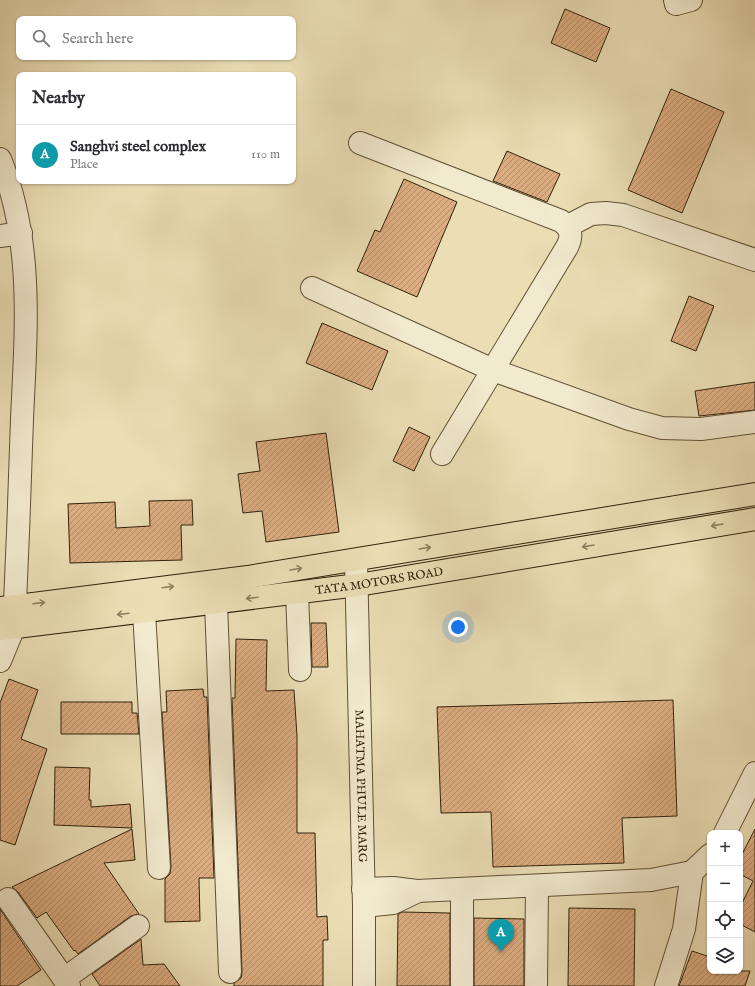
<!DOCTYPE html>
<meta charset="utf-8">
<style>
:root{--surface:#fff;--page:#f2f2f3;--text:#2b2b33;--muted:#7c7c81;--line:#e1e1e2;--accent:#db2777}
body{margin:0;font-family:"IM FELL English",serif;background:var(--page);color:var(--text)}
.controls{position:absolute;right:12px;bottom:12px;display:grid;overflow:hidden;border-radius:8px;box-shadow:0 1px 3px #0004}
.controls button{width:36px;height:36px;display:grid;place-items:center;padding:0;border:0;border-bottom:1px solid var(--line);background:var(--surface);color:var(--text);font:20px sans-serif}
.you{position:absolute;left:458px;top:627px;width:14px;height:14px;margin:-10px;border:3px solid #fff;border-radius:50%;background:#1a73e8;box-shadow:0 0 0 6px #1a73e833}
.badge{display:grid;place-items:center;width:26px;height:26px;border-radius:50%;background:var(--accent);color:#fff;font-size:13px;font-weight:700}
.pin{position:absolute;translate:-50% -33px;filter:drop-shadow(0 1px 2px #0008)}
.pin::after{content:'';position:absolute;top:21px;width:14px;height:12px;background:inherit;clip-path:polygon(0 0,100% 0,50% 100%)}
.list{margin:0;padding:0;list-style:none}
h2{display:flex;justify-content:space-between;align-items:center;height:52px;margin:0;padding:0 16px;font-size:17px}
h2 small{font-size:13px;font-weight:400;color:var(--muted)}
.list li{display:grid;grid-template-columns:26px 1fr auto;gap:12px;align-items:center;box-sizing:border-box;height:60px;padding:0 16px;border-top:1px solid var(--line)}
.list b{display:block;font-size:15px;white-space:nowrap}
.list p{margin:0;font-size:13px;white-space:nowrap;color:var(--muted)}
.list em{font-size:13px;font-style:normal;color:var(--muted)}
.icon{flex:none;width:22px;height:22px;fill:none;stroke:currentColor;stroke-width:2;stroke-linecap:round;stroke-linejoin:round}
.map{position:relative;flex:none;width:755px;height:986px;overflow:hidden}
.search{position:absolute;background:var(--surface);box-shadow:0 1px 3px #0004;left:16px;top:16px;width:280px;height:44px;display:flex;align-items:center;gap:10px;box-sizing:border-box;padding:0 14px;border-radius:8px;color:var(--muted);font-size:15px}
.panel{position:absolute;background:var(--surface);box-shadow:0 1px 3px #0004;left:16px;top:72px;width:280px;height:112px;border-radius:8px}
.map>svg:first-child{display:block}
.building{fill:url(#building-hatch);stroke:#31210a}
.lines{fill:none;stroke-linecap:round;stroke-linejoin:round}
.minor-casing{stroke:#605035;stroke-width:24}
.major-casing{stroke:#31210a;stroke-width:24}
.minor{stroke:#f2eacf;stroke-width:22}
.major{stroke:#ebdeb5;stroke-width:22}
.oneway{stroke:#8e8060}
.labels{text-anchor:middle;stroke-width:3.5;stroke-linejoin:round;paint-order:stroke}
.street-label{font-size:12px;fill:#31210a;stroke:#f2eacf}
</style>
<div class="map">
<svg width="755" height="986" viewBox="0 0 755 986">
<defs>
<pattern id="building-hatch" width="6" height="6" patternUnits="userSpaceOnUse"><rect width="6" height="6" fill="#dcad81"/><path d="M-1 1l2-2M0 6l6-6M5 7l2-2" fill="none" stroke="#b38c68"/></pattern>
</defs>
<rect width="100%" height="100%" fill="#ebdeb5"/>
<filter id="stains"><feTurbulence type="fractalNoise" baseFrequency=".005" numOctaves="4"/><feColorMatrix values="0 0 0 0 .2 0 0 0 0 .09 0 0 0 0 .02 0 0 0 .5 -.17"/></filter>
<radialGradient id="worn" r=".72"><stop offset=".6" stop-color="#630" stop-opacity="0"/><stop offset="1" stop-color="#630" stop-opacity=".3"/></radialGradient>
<!-- building -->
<path class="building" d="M 565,9 L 610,28 L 596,62 L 551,43 Z
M 671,89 L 724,112 L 682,213 L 628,190 Z
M 507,151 L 560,174 L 547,202 L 493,181 Z
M 404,179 L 457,202 L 417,297 L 357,271 L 375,230 L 380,232 Z
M 689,296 L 714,306 L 696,351 L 671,341 Z
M 322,323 L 388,351 L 372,390 L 306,363 Z
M 755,382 L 755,410 L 699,416 L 695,391 Z
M 409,427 L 430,437 L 414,471 L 393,461 Z
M 326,433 L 339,532 L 266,542 L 262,511 L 243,513 L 238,474 L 260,471 L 256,442 Z
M 192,500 L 193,525 L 181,525 L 182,560 L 70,563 L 68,504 L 115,502 L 116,528 L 150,526 L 149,501 Z
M 311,623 L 326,623 L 328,667 L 312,667 Z
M 236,639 L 267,640 L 266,691 L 294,690 L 297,736 L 297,833 L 315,833 L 317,917 L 327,916 L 328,940 L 323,940 L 323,986 L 234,986 L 234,983 L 241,978 L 242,972 L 232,698 L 235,698 Z
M 9,679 L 38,690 L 21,739 L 47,749 L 15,845 L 0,840 L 0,703 Z
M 203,689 L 204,697 L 207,697 L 214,878 L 199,878 L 200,921 L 165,922 L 165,879 L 170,874 L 171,867 L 162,712 L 167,712 L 166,691 Z
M 673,700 L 677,816 L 622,818 L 624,863 L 493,867 L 491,812 L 441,813 L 437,707 Z
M 61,702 L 132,702 L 132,713 L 137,713 L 139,734 L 61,734 Z
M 55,767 L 90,768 L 89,800 L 91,800 L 91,807 L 130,804 L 132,828 L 54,825 Z
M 132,829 L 135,860 L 104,863 L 139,914 L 131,916 L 78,954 L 75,950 L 74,951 L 46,912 L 37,918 L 18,892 L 12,887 Z
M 755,829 L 755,932 L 740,924 L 740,907 L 753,881 L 740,874 L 740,858 Z
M 569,908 L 635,909 L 634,986 L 568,986 Z
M 0,909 L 41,970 L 17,986 L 0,986 Z
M 402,912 L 450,913 L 450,986 L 397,986 L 398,914 Z
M 474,918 L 524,919 L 524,986 L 474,986 Z
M 141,939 L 143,965 L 164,964 L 180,986 L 100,986 L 92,974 Z
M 692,951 L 710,957 L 710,971 L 750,971 L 745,986 L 679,986 Z"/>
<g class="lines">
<defs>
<g id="minor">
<path d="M 675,0 L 676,4 L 691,0"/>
<path d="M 360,143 L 561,221 C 571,229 573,235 567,247 L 442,454"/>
<path d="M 0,159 C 34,242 26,331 22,419 C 20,488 17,558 14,627 L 0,661"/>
<path d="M 568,226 L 591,214 L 606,213 L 623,215 L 755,260"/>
<path d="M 0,236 L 21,233"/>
<path d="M 312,288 L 493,370 L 629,419 L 662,428 L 701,429 L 755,422"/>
<path id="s1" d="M 356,560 L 364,906 L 364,986"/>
<path d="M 297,593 L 300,670"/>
<path d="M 216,603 L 230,972"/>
<path d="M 144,612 L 159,868"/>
<path d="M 725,833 L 755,773"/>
<path d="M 363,889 L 393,888 L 417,891 L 651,880 L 692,872 L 710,855"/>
<path d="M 8,899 L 69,986"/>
<path d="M 364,906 L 393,903 L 416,892"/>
<path d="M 64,979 L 138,926"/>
<path d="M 462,986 L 462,889"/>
<path d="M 536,986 L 537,886"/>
<path d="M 666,986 L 684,929 L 692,872"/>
</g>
<g id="major">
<path d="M 0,608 L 248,577 L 755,494"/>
<path id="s2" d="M 0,629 L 358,585 L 755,519"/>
</g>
</defs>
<!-- minor casing -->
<use href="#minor" class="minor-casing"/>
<!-- major casing -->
<use href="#major" class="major-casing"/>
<!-- minor -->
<use href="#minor" class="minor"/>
<!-- major -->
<use href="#major" class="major"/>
</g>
<!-- one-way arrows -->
<defs><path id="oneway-shaft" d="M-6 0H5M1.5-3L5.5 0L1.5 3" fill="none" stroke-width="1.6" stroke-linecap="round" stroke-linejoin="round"/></defs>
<g class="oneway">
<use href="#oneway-shaft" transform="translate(717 525) rotate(170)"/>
<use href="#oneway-shaft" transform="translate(588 546) rotate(170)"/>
<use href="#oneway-shaft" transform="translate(425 548) rotate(-9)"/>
<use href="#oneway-shaft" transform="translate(296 569) rotate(-9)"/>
<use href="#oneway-shaft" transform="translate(168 587) rotate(-7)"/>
<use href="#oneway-shaft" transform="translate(252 598) rotate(173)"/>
<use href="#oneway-shaft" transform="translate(39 603) rotate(-7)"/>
<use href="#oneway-shaft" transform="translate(123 614) rotate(173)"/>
</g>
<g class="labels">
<!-- street labels -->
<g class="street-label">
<text dy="4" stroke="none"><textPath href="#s2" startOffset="382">TATA MOTORS ROAD</textPath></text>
<text dy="4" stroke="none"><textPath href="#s1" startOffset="226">MAHATMA PHULE MARG</textPath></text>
</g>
</g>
<rect width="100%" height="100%" filter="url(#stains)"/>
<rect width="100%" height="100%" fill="url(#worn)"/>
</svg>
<div class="controls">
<button>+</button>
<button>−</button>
<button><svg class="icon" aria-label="locate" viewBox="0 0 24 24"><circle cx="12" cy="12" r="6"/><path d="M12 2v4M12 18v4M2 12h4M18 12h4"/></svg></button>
<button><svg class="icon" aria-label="layers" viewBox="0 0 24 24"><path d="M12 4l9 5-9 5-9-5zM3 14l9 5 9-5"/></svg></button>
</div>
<div class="you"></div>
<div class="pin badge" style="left:501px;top:952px;background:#0f9aa8">A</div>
<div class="search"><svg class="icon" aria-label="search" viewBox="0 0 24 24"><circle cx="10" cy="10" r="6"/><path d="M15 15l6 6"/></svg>Search here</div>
<section class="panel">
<h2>Nearby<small></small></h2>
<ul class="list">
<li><span class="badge" style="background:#0f9aa8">A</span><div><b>Sanghvi steel complex</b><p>Place</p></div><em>110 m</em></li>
</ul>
</section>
</div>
